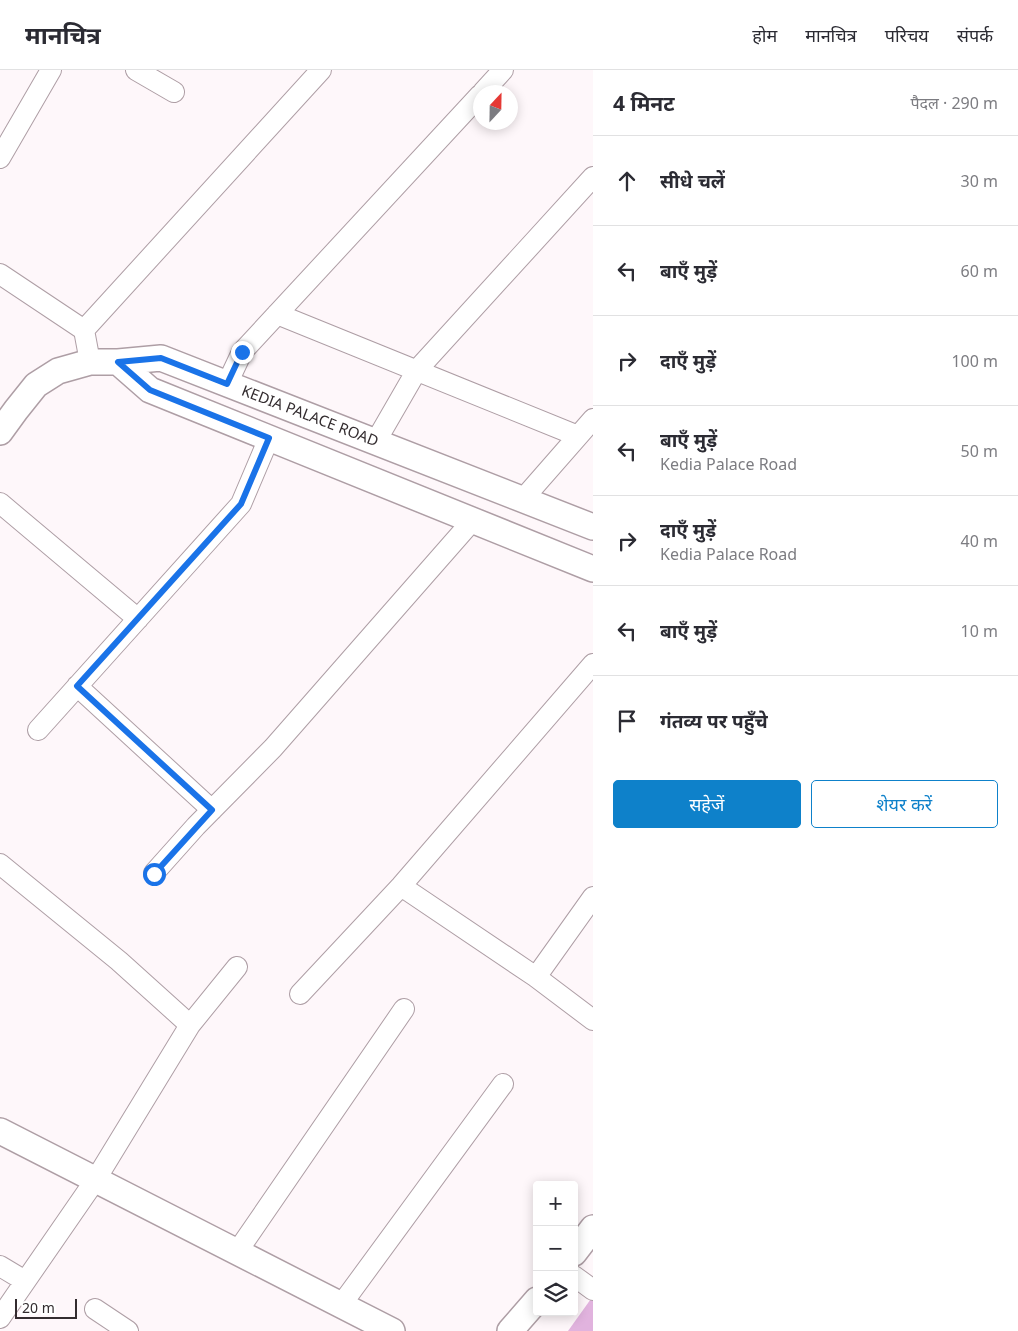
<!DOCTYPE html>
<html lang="hi">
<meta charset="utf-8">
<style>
:root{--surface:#fff;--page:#f7f7f7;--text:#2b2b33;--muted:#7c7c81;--line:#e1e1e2;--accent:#0e81ca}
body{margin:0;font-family:"Noto Sans","Noto Sans Devanagari",sans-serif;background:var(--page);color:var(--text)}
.controls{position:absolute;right:15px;bottom:15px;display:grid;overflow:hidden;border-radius:5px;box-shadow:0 2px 12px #0003}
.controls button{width:45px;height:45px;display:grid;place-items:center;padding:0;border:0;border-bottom:1px solid var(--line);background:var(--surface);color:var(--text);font:25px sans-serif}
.compass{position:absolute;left:473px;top:15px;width:45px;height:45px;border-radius:50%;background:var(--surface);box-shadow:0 2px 12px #0003;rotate:22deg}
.scale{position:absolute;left:15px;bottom:12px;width:62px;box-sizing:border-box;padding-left:5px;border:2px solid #332c2f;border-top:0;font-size:14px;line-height:18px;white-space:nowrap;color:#332c2f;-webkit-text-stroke:4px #fff;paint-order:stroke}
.stop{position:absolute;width:15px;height:15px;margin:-11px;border:4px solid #1a73e8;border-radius:50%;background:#fff}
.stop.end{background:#1a73e8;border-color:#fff;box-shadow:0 1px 5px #0008}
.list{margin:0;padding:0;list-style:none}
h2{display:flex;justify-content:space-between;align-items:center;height:65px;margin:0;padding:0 20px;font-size:21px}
h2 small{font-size:16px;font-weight:400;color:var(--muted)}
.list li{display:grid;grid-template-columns:32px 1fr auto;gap:15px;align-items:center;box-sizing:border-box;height:90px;padding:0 20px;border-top:1px solid var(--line)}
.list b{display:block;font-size:19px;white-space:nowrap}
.list p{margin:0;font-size:16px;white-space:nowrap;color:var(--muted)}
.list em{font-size:16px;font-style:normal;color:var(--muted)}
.actions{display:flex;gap:10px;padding:15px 20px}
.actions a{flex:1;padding:11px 0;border:1px solid var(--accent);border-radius:5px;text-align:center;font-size:18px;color:var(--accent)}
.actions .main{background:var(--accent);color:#fff}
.icon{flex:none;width:28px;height:28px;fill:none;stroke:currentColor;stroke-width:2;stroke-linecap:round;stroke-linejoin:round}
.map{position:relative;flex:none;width:593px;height:1261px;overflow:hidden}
header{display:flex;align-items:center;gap:30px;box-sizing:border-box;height:70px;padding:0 25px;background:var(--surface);border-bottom:1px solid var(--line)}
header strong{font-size:24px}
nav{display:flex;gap:28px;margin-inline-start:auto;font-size:18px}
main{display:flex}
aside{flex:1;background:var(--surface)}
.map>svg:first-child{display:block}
.building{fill:#e1b3de}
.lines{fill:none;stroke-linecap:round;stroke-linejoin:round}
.minor-casing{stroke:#ae9ea5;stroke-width:22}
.tertiary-casing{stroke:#ae9ea5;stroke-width:28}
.minor{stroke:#fff;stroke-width:20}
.tertiary{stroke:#fff;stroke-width:25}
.route{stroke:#1a73e8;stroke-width:6}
.labels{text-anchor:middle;stroke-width:4.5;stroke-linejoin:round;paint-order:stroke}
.street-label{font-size:15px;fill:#332c2f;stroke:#fff}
</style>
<header>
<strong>मानचित्र</strong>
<nav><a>होम</a><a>मानचित्र</a><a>परिचय</a><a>संपर्क</a></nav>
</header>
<main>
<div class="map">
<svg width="593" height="1261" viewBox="0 0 593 1261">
<rect width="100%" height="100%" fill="#fef7fa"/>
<!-- building -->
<path class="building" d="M 593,1226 L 593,1261 L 568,1261 Z"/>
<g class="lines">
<defs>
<path id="minor" d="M 136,0 L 174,22
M 483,22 L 503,0
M 0,88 L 51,0
M 0,204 L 84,260 L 90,292
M 277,244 L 578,366
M 84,260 L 321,0
M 227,314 L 242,282 L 480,25
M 376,371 L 417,300 L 593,107
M 523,429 L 593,349
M 0,433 L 138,549
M 77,616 L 212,740
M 38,660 L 241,434 L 269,368
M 0,794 L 119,891 L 190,955 L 96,1109 L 0,1248
M 154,803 L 196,756 L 273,678 L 473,450
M 401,816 L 536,907 L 593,950
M 536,907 L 593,827
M 300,924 L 401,816 L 593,594
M 190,955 L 237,897
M 237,1182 L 404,939
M 0,1196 L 25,1211
M 574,1206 L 593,1220
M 341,1235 L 503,1014
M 95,1239 L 128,1261"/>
<path id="tertiary" d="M 118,292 L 150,320 L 593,499
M 0,362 L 16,340 L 36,315 L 58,301 L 90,292 L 118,292 L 161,288 L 593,457
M 0,1061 L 392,1261
M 574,1183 L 593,1158
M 510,1261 L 537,1230"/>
</defs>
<!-- minor casing -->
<use href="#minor" class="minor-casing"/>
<!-- tertiary casing -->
<use href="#tertiary" class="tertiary-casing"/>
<!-- minor -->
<use href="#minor" class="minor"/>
<!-- tertiary -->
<use href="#tertiary" class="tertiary"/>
</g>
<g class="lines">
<!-- route -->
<path class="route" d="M 154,804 L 212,740 L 77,616 L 241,434 L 269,368 L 150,320 L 118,292 L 161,288 L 227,314 L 242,282"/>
</g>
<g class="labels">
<!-- street labels -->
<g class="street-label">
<text transform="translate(310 346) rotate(21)" y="5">KEDIA PALACE ROAD</text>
</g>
</g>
</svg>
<div class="controls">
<button>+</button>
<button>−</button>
<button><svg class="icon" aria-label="layers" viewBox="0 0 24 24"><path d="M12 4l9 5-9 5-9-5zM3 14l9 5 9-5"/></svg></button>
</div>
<svg class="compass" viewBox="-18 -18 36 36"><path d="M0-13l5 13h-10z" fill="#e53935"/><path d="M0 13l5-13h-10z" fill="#7c7c81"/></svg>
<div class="scale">20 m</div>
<div class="stop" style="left:154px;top:804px"></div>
<div class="stop end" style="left:242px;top:282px"></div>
</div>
<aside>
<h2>4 मिनट<small>पैदल · 290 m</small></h2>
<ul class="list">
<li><svg class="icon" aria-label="ahead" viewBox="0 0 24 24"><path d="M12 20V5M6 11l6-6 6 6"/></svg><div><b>सीधे चलें</b></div><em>30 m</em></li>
<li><svg class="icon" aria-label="left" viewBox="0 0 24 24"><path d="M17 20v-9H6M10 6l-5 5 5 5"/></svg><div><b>बाएँ मुड़ें</b></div><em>60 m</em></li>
<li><svg class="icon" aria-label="right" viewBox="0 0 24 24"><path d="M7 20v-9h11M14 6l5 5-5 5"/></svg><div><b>दाएँ मुड़ें</b></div><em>100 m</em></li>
<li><svg class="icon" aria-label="left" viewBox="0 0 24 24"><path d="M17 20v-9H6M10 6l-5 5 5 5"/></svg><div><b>बाएँ मुड़ें</b><p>Kedia Palace Road</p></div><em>50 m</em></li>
<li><svg class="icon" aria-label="right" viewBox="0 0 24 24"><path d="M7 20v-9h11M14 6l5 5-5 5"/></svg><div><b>दाएँ मुड़ें</b><p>Kedia Palace Road</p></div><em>40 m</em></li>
<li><svg class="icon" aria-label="left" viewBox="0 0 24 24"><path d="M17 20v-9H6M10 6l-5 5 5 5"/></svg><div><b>बाएँ मुड़ें</b></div><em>10 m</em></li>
<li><svg class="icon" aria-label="arrive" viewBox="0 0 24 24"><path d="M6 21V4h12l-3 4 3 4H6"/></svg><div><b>गंतव्य पर पहुँचे</b></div></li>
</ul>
<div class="actions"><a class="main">सहेजें</a><a>शेयर करें</a></div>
</aside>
</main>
